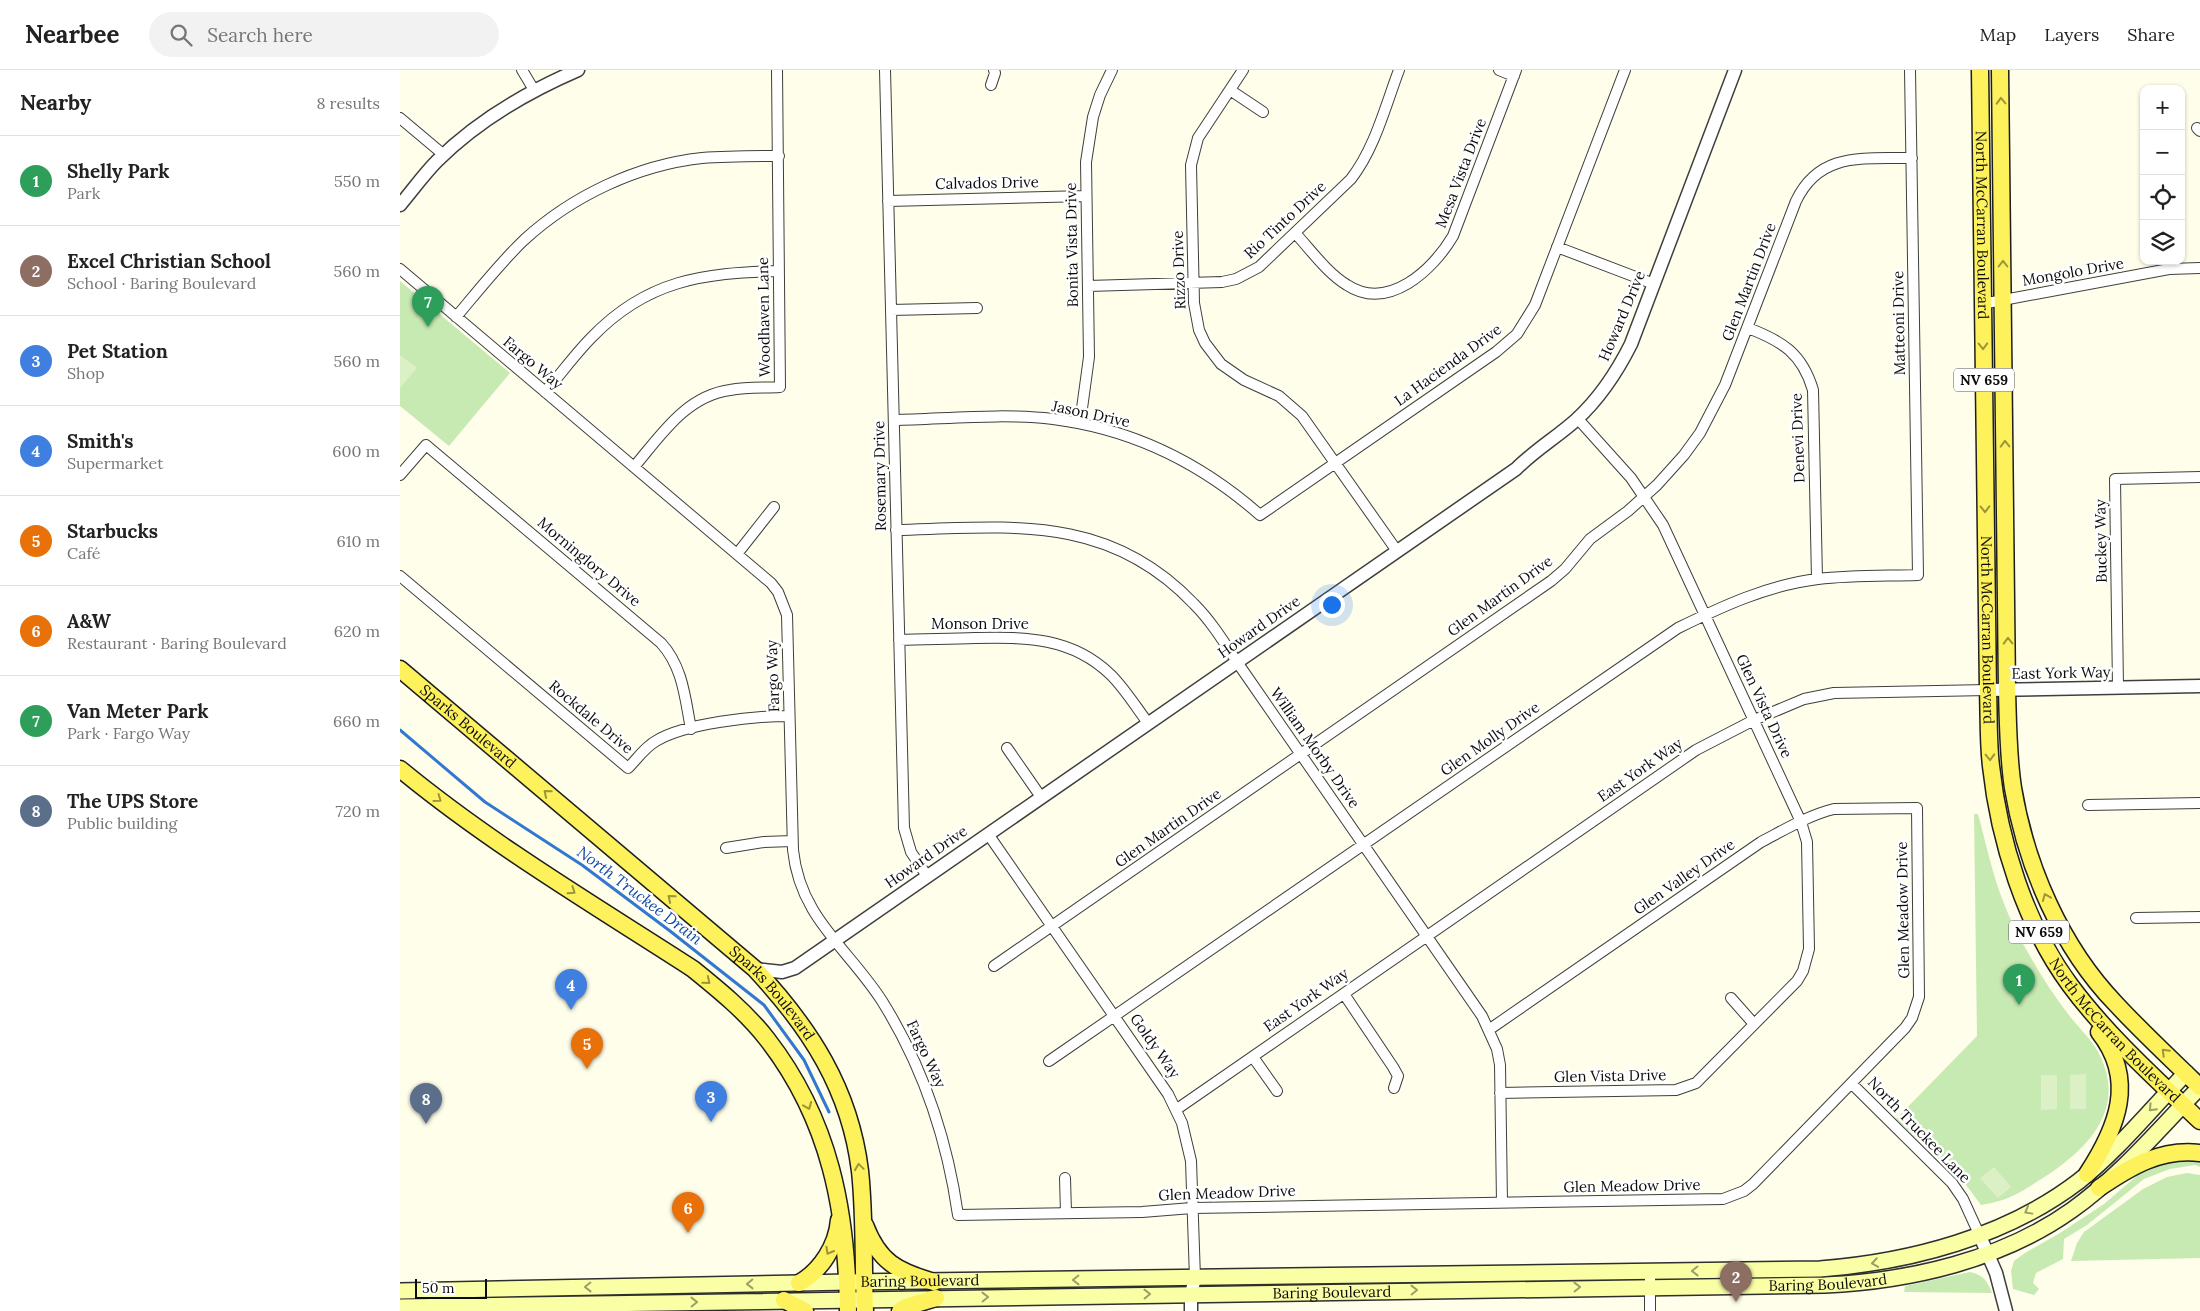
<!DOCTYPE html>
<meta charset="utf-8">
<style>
:root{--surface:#fff;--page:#f2f2f2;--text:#222;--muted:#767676;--line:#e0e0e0;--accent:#111827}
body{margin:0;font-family:Lora,serif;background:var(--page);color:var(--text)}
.controls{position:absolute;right:15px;top:15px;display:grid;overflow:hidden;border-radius:10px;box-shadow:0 1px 4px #0004}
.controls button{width:45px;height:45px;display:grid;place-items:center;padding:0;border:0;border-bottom:1px solid var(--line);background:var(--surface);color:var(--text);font:25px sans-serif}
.scale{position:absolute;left:15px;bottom:12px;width:72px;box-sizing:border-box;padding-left:5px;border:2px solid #0c0c0c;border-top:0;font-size:14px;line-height:18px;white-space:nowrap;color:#0c0c0c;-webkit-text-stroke:4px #fff;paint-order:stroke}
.you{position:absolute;left:931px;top:534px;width:18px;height:18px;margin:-12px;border:4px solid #fff;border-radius:50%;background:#1a73e8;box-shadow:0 0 0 8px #1a73e833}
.badge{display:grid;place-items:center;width:32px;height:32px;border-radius:50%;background:var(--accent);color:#fff;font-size:16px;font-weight:700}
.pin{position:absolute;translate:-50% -41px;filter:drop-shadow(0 1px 2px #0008)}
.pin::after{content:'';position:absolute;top:26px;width:18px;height:15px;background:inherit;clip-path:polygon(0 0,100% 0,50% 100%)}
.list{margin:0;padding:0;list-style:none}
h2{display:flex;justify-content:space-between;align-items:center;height:65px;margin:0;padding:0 20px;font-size:21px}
h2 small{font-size:16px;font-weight:400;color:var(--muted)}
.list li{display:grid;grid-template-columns:32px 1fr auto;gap:15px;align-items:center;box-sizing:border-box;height:90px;padding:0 20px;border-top:1px solid var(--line)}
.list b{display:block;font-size:19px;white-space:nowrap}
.list p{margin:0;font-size:16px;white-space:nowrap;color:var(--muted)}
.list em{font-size:16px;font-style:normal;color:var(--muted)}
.icon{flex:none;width:28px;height:28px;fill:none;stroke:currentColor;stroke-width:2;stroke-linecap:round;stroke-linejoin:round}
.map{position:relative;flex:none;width:1800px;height:1241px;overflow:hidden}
header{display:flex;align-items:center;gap:30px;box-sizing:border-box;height:70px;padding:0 25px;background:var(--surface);border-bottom:1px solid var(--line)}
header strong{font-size:24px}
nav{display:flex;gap:28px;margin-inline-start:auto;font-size:18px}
.search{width:350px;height:45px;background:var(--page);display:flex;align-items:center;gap:12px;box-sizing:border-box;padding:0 18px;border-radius:28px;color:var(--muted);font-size:19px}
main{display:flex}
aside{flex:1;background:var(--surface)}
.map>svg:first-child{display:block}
.green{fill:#c7eab3}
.pitch{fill:#dbf1c5}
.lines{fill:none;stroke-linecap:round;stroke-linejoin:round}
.stream{stroke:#3278d2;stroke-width:3}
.minor-casing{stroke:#3f3f3f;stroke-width:12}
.tertiary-casing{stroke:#3f3f3f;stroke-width:15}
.secondary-casing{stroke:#2e2e2e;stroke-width:18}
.primary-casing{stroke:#1d1d1d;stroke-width:19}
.minor{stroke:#fff;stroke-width:10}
.tertiary{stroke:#fff;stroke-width:12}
.secondary{stroke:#faffa5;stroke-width:15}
.primary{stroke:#fdf15c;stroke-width:16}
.oneway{stroke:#9d953c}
.oneway2{stroke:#9b9e68}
.labels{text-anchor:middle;stroke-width:5;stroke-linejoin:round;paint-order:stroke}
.shield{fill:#fff;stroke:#555;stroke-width:1}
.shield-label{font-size:14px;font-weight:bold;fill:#0c0c0c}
.street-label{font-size:15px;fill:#0c0c0c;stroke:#fff}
.water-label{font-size:16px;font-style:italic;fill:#114ba1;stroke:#fff}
</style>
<header>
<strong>Nearbee</strong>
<div class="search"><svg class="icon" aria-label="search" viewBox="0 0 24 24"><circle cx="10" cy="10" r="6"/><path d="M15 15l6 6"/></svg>Search here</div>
<nav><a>Map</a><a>Layers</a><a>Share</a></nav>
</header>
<main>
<aside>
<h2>Nearby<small>8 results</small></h2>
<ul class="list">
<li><span class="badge" style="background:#2e9e5b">1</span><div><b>Shelly Park</b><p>Park</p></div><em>550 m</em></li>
<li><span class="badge" style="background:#8d6e63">2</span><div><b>Excel Christian School</b><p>School · Baring Boulevard</p></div><em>560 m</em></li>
<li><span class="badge" style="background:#3f7fe0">3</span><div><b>Pet Station</b><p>Shop</p></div><em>560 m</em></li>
<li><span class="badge" style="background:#3f7fe0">4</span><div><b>Smith's</b><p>Supermarket</p></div><em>600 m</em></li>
<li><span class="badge" style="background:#e8710a">5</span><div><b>Starbucks</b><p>Café</p></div><em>610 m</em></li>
<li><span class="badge" style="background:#e8710a">6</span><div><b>A&amp;W</b><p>Restaurant · Baring Boulevard</p></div><em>620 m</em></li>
<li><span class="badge" style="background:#2e9e5b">7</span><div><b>Van Meter Park</b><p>Park · Fargo Way</p></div><em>660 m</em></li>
<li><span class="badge" style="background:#5c6f8a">8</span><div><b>The UPS Store</b><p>Public building</p></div><em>720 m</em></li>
</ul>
</aside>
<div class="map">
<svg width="1800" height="1241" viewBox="0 0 1800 1241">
<rect width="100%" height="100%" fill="#fffeea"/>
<!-- green -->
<path class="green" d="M 0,211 L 110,303 L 49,376 L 0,336 Z
M 1574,744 L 1578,744 C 1586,773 1592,803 1603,831 C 1610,850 1620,869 1630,886 C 1642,908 1656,929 1672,949 C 1682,961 1695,973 1701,988 C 1726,1042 1685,1081 1643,1108 C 1619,1123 1610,1130 1581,1135 L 1563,1111 L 1496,1049 L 1577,966 Z
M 1800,1088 L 1800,1097 L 1795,1095 L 1770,1099 L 1744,1109 L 1687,1155 L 1664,1169 L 1663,1189 L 1636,1203 L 1633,1213 L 1639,1219 L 1634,1225 L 1613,1219 L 1611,1201 L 1614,1191 L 1625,1183 L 1660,1163 L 1704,1134 L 1739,1104 L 1770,1091 Z
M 1787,1103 L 1800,1105 L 1800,1188 L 1671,1191 L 1677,1173 L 1684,1162 L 1743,1119 L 1767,1107 Z
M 1570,1202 C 1583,1205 1587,1210 1592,1223 L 1504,1222 L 1505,1216 Z"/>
<!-- pitch -->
<path class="pitch" d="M 0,285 L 17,298 L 0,318 Z
M 1686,1004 L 1686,1039 L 1670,1039 L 1670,1005 Z
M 1641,1005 L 1657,1005 L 1657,1039 L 1641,1040 Z
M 1594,1097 L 1611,1117 L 1598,1128 L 1580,1108 Z"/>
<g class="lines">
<!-- stream -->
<path class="stream" d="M 0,660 L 85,732 L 182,795 L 270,861 L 364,935 L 404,990 L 429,1042"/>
<defs>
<path id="minor" d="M 122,0 L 134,20
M 485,0 L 504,758 L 511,782 L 527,806
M 843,0 L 798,68 L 791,95 L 794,233 L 799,260 L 805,273 L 821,294 L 844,310 L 879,326 L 902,346 L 997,481
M 1099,0 L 1114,6
M 591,15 L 595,3 L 594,0
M 830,20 L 863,42
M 0,48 L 44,85
M 1797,58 L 1800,61
M 488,131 L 686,126
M 895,163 C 911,180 927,203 947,215 C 988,242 1033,200 1053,166 L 1116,0
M 1157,177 L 1254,214
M 0,199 L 371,513 L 378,522 L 387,545 L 393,780 C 400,848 448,878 482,931 C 524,998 547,1068 558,1145 L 742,1142 L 792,1138 L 1323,1129 L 1344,1121 L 1353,1114 L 1505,958 L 1512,948 L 1519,927 L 1517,738 L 1434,739 C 1409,745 1384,760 1361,772 L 1090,959
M 688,216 L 822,212 L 836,209 L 859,197 L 951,109 C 975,78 985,37 999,0
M 1582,234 L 1769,199 L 1800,198
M 491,240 L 577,238
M 56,247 C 78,221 99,194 124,170 C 172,126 237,95 302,88 C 328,86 353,86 379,86
M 1348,258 C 1382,271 1402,283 1413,320 L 1417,509
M 145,322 C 161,304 175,284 192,267 C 247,210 303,203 378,201
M 494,350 C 546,349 601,343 653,349 C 732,359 801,393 860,445 L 1096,282 L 1117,264 L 1135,235 L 1225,0
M 680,353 L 689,287 L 686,92 L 693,47 L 700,25 L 712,0
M 234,397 C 261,365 286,326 330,320 C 347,317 364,318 380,317 L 377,0
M 0,405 L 26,375 L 261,573 C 283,597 285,628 291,659
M 496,460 C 609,457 708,443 794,534 C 811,551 824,572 837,592 L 1082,946 L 1097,979 L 1100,995 L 1102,1133
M 337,484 L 374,437
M 0,506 L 228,698 C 237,689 245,677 256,671 C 285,653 355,646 389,646
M 499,570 C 525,569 550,569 575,568 C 626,567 672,567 711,605 C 725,619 736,637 748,653
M 1718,617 L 1715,409 L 1800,407
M 607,678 L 641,727
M 1688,735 L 1800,733
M 588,764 L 768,1024 L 782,1053 L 791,1091 L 795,1208
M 326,778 L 364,772 L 392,771
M 1736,848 L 1800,847
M 594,896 L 1151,511 L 1165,499 L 1190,469 L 1228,441 L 1257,415 L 1284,385 L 1300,363 L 1325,315 L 1396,131 C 1420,81 1464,89 1512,88
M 944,924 L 993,997 L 998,1006 L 994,1018
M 1331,928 L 1354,954
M 853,987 L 877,1021
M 649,991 L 1278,558 C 1323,536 1368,515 1418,509 C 1451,505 1484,506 1518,505 L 1510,0
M 1452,1014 L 1552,1113 L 1563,1129 L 1579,1164
M 1100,1023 L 1276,1020 L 1296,1013 L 1397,911 L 1403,901 L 1409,879 L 1407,772 L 1401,752 L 1263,455 L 1231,408 L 1178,349
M 777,1039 L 1296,680 L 1354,650 L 1404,629 L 1434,623 L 1588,620
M 665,1108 L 666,1143
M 1250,1241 L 1250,1201"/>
<path id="tertiary" d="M 0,135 C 12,121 24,104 37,91 C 77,51 127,22 178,0
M 1588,620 L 1800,616
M 355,899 L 382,902 L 395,898 L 1116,399 C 1135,380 1157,367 1176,350 C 1200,328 1217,302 1231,274 L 1335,0
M 1579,1164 L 1596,1203 L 1606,1241
M 791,1241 L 791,1224 L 795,1208"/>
<g id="secondary">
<path id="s1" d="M 0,1221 L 448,1212 L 1420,1199 C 1510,1192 1606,1167 1679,1111 C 1718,1080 1751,1039 1786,1003"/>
<path id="s2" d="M 0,1237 L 1425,1215 C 1510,1211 1602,1190 1672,1140 C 1720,1106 1759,1059 1800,1017"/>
</g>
<g id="primary">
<path id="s3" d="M 1580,0 L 1588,620 C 1589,645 1588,671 1591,696 C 1599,770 1625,854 1670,915 C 1707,965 1755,1008 1800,1051"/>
<path d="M 1600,0 L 1607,620 C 1608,653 1608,686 1613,718 C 1626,796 1661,877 1716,934 C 1743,963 1772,990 1800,1017"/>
<path id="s4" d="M 0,599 L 355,899 C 410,958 450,1019 460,1101 C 465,1147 463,1195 465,1241"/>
<path d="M 0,699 C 91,774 194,835 293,899 C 319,920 346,942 367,969 C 430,1050 447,1141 448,1241"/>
<path d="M 1687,1104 C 1717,1058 1737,1010 1699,962"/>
<path d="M 1699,1118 C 1730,1097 1761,1078 1800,1083"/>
<path d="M 465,1155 C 479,1192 497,1201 534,1212"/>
<path d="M 399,1213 C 421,1201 437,1175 439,1150"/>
<path d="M 384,1230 L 405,1241"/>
<path d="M 500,1241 L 506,1237 L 536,1228"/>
</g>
</defs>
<!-- minor casing -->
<use href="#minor" class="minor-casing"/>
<!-- tertiary casing -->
<use href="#tertiary" class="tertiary-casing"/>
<!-- secondary casing -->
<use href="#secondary" class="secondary-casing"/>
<!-- primary casing -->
<use href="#primary" class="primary-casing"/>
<!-- minor -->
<use href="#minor" class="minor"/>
<!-- tertiary -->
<use href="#tertiary" class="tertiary"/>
<!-- secondary -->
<use href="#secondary" class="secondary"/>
<!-- primary -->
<use href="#primary" class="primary"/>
</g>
<!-- one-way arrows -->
<defs><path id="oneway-chevron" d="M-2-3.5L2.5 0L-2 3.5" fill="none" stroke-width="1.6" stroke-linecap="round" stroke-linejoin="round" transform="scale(1.25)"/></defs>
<g class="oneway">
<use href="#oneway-chevron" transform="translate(1601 31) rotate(-92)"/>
<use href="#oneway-chevron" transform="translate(1603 194) rotate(-90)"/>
<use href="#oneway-chevron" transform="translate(1583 276) rotate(89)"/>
<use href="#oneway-chevron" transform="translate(1605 374) rotate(-91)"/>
<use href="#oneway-chevron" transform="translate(1585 439) rotate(89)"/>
<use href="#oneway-chevron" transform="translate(1608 571) rotate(-91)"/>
<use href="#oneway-chevron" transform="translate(1590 687) rotate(88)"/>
<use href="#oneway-chevron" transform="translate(147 723) rotate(-140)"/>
<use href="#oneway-chevron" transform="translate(38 729) rotate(36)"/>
<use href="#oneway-chevron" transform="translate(172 821) rotate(34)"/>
<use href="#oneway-chevron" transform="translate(1646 827) rotate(-112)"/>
<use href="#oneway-chevron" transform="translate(271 828) rotate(-140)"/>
<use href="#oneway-chevron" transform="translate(307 911) rotate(39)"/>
<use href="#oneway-chevron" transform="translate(1765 982) rotate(-135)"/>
<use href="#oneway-chevron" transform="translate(408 1036) rotate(68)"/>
<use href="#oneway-chevron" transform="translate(459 1097) rotate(-98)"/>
<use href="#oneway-chevron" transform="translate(429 1181) rotate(120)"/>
</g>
<g class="oneway2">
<use href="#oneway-chevron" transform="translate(1752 1038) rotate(134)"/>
<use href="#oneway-chevron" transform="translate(1628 1141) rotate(151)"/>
<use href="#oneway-chevron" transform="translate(1475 1193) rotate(171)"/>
<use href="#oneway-chevron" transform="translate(1295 1201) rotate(179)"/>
<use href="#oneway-chevron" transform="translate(676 1210) rotate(179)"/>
<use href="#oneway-chevron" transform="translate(350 1214) rotate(179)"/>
<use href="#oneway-chevron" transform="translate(188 1217) rotate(179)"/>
<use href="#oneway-chevron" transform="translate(1177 1217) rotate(-1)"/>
<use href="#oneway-chevron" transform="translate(1014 1220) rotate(-1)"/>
<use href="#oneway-chevron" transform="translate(747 1224) rotate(-1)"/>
<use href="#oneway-chevron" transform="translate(585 1227) rotate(-1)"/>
<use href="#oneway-chevron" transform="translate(294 1232) rotate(-1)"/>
</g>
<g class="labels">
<!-- shield labels -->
<g class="shield">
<rect x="1554" y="298.5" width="60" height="23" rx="4"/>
<rect x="1609" y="850.5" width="60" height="23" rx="4"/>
</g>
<g class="shield-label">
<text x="1584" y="315">NV 659</text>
<text x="1639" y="867">NV 659</text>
</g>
<!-- street labels -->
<g class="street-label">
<text transform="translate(1061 103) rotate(-69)" y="5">Mesa Vista Drive</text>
<text transform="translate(587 113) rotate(-1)" y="5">Calvados Drive</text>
<text transform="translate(885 150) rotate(-43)" y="5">Rio Tinto Drive</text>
<text dy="5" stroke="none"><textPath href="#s3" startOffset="155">North McCarran Boulevard</textPath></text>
<text transform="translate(672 175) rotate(-91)" y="5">Bonita Vista Drive</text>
<text transform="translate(779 200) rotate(-92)" y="5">Rizzo Drive</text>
<text transform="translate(1673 202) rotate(-10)" y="5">Mongolo Drive</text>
<text transform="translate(1349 212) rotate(-69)" y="5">Glen Martin Drive</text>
<text transform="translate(1222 246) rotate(-67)" y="5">Howard Drive</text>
<text transform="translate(364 247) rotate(-91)" y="5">Woodhaven Lane</text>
<text transform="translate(1499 253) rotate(-91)" y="5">Matteoni Drive</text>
<text transform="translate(133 293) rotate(40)" y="5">Fargo Way</text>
<text transform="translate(1048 295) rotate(-36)" y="5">La Hacienda Drive</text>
<text transform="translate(691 344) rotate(12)" y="5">Jason Drive</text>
<text transform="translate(1398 368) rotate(-92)" y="5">Denevi Drive</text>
<text transform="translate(480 406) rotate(-91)" y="5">Rosemary Drive</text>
<text transform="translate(1701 471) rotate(-91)" y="5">Buckey Way</text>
<text transform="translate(189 492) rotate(40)" y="5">Morninglory Drive</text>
<text transform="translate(1100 526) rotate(-36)" y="5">Glen Martin Drive</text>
<text x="580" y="559">Monson Drive</text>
<text transform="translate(859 557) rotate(-35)" y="5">Howard Drive</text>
<text dy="5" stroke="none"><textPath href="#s3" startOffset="560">North McCarran Boulevard</textPath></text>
<text transform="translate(1661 603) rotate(-1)" y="5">East York Way</text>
<text transform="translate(373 606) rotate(-92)" y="5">Fargo Way</text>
<text transform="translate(1364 636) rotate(65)" y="5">Glen Vista Drive</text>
<text transform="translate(191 647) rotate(40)" y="5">Rockdale Drive</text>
<text dy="5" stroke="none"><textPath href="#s4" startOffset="89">Sparks Boulevard</textPath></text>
<text transform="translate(1090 669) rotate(-35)" y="5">Glen Molly Drive</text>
<text transform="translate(915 678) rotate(55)" y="5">William Morby Drive</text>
<text transform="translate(1240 700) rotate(-35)" y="5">East York Way</text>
<text transform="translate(768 758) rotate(-35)" y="5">Glen Martin Drive</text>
<text transform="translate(526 787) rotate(-35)" y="5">Howard Drive</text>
<text transform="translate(1284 807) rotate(-35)" y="5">Glen Valley Drive</text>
<text transform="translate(1503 840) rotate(-91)" y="5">Glen Meadow Drive</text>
<text dy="5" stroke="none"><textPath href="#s4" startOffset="494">Sparks Boulevard</textPath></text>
<text transform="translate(906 930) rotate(-35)" y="5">East York Way</text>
<text dy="5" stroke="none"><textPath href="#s3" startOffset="995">North McCarran Boulevard</textPath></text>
<text transform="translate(755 976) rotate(55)" y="5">Goldy Way</text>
<text transform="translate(526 984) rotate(65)" y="5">Fargo Way</text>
<text transform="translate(1210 1006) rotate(-1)" y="5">Glen Vista Drive</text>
<text transform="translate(1519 1060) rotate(46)" y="5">North Truckee Lane</text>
<text transform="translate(1232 1116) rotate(-1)" y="5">Glen Meadow Drive</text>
<text transform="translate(827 1123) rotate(-2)" y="5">Glen Meadow Drive</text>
<text dy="5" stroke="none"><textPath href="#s1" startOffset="520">Baring Boulevard</textPath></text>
<text dy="5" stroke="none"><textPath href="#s2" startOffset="1428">Baring Boulevard</textPath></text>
<text dy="5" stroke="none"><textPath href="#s2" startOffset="932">Baring Boulevard</textPath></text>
</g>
<!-- water labels -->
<g class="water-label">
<text transform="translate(240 825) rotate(37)" y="6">North Truckee Drain</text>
</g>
</g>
</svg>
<div class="controls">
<button>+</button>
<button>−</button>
<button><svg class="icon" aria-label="locate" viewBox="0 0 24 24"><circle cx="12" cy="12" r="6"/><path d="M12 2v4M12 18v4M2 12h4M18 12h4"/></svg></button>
<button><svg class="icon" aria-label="layers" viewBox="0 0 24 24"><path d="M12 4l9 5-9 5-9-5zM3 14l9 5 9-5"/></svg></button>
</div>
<div class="scale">50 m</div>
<div class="you"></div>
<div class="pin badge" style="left:1619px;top:935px;background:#2e9e5b">1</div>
<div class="pin badge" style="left:1336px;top:1232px;background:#8d6e63">2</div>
<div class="pin badge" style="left:311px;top:1052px;background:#3f7fe0">3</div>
<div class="pin badge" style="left:171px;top:940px;background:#3f7fe0">4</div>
<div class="pin badge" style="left:187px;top:999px;background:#e8710a">5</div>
<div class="pin badge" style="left:288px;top:1163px;background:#e8710a">6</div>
<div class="pin badge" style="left:28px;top:257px;background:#2e9e5b">7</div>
<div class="pin badge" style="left:26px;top:1054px;background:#5c6f8a">8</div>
</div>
</main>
